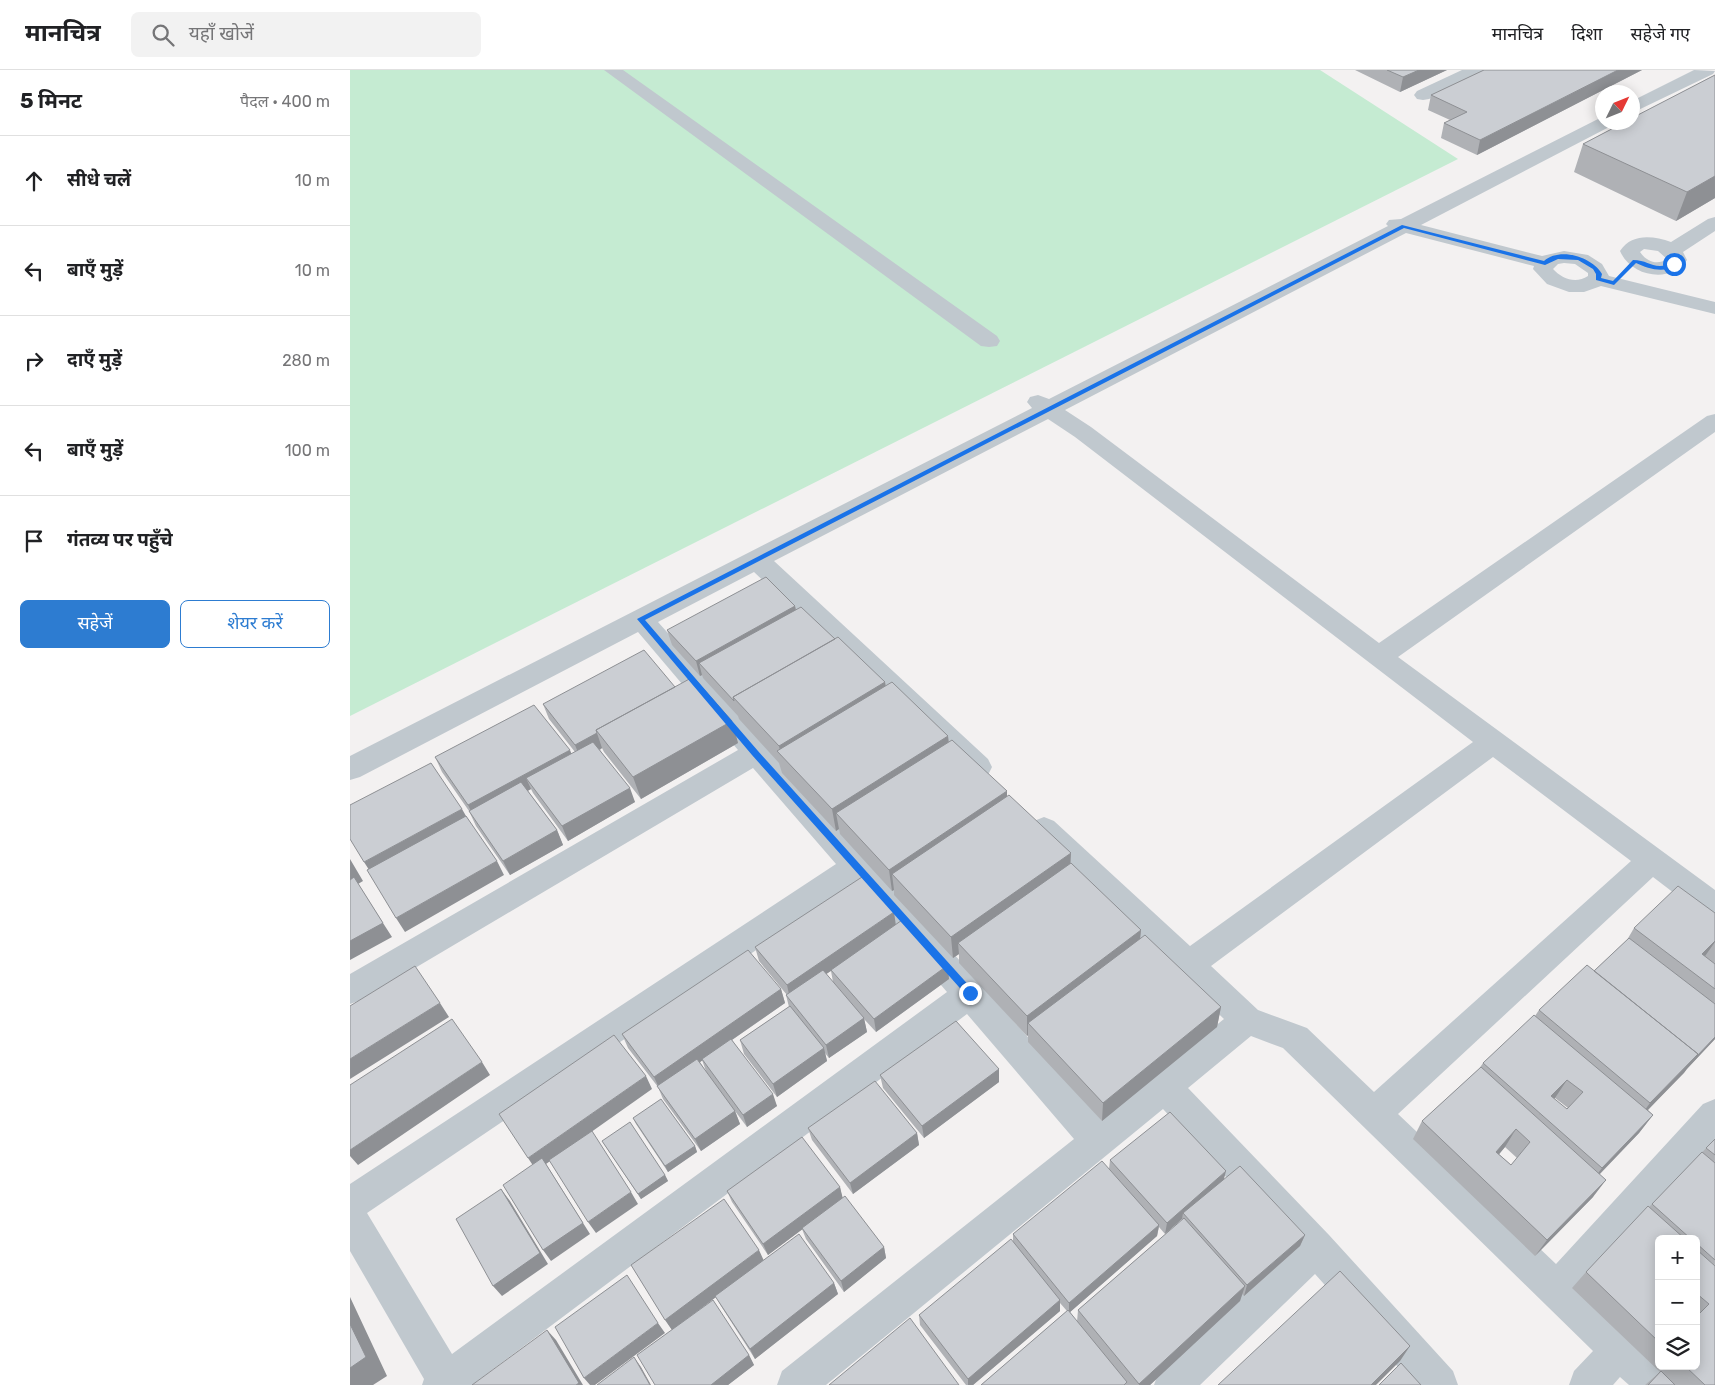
<!DOCTYPE html>
<html lang="hi">
<meta charset="utf-8">
<style>
:root{--surface:#fff;--page:#f2f2f2;--text:#202124;--muted:#757577;--line:#e0e0e0;--accent:#2d7cd1}
body{margin:0;font-family:Rubik,"Noto Sans Devanagari",sans-serif;background:var(--page);color:var(--text)}
.controls{position:absolute;right:15px;bottom:15px;display:grid;overflow:hidden;border-radius:8px;box-shadow:0 2px 12px #0003}
.controls button{width:45px;height:45px;display:grid;place-items:center;padding:0;border:0;border-bottom:1px solid var(--line);background:var(--surface);color:var(--text);font:25px sans-serif}
.compass{position:absolute;left:1245px;top:15px;width:45px;height:45px;border-radius:50%;background:var(--surface);box-shadow:0 2px 12px #0003;rotate:47deg}
.stop{position:absolute;width:15px;height:15px;margin:-11px;border:4px solid #1a73e8;border-radius:50%;background:#fff}
.stop.end{background:#1a73e8;border-color:#fff;box-shadow:0 1px 5px #0008}
.list{margin:0;padding:0;list-style:none}
h2{display:flex;justify-content:space-between;align-items:center;height:65px;margin:0;padding:0 20px;font-size:21px}
h2 small{font-size:16px;font-weight:400;color:var(--muted)}
.list li{display:grid;grid-template-columns:32px 1fr auto;gap:15px;align-items:center;box-sizing:border-box;height:90px;padding:0 20px;border-top:1px solid var(--line)}
.list b{display:block;font-size:19px;white-space:nowrap}
.list em{font-size:16px;font-style:normal;color:var(--muted)}
.actions{display:flex;gap:10px;padding:15px 20px}
.actions a{flex:1;padding:11px 0;border:1px solid var(--accent);border-radius:8px;text-align:center;font-size:18px;color:var(--accent)}
.actions .main{background:var(--accent);color:#fff}
.icon{flex:none;width:28px;height:28px;fill:none;stroke:currentColor;stroke-width:2;stroke-linecap:round;stroke-linejoin:round}
.map{position:relative;flex:none;width:1365px;height:1315px;overflow:hidden}
header{display:flex;align-items:center;gap:30px;box-sizing:border-box;height:70px;padding:0 25px;background:var(--surface);border-bottom:1px solid var(--line)}
header strong{font-size:24px}
nav{display:flex;gap:28px;margin-inline-start:auto;font-size:18px}
.search{width:350px;height:45px;background:var(--page);display:flex;align-items:center;gap:12px;box-sizing:border-box;padding:0 18px;border-radius:8px;color:var(--muted);font-size:19px}
main{display:flex}
aside{flex:1;background:var(--surface)}
.map>svg:first-child{display:block}
.green{fill:#c5ebd2}
.lines{fill:none;stroke-linecap:round;stroke-linejoin:round}
.minor{fill:#c0c8ce;fill-rule:evenodd}
.wall{fill:#afb1b5;fill-rule:evenodd}
.shaded-wall{fill:#8e9094}
.building{fill:#cbced3;stroke:#8e9094;fill-rule:evenodd}
.route{fill:#1a73e8}
</style>
<header>
<strong>मानचित्र</strong>
<div class="search"><svg class="icon" aria-label="search" viewBox="0 0 24 24"><circle cx="10" cy="10" r="6"/><path d="M15 15l6 6"/></svg>यहाँ खोजें</div>
<nav><a>मानचित्र</a><a>दिशा</a><a>सहेजे गए</a></nav>
</header>
<main>
<aside>
<h2>5 मिनट<small>पैदल · 400 m</small></h2>
<ul class="list">
<li><svg class="icon" aria-label="ahead" viewBox="0 0 24 24"><path d="M12 20V5M6 11l6-6 6 6"/></svg><div><b>सीधे चलें</b></div><em>10 m</em></li>
<li><svg class="icon" aria-label="left" viewBox="0 0 24 24"><path d="M17 20v-9H6M10 6l-5 5 5 5"/></svg><div><b>बाएँ मुड़ें</b></div><em>10 m</em></li>
<li><svg class="icon" aria-label="right" viewBox="0 0 24 24"><path d="M7 20v-9h11M14 6l5 5-5 5"/></svg><div><b>दाएँ मुड़ें</b></div><em>280 m</em></li>
<li><svg class="icon" aria-label="left" viewBox="0 0 24 24"><path d="M17 20v-9H6M10 6l-5 5 5 5"/></svg><div><b>बाएँ मुड़ें</b></div><em>100 m</em></li>
<li><svg class="icon" aria-label="arrive" viewBox="0 0 24 24"><path d="M6 21V4h12l-3 4 3 4H6"/></svg><div><b>गंतव्य पर पहुँचे</b></div></li>
</ul>
<div class="actions"><a class="main">सहेजें</a><a>शेयर करें</a></div>
</aside>
<div class="map">
<svg width="1365" height="1315" viewBox="0 0 1365 1315">
<rect width="100%" height="100%" fill="#f3f1f1"/>
<!-- green -->
<path class="green" d="M 0,0 L 970,0 L 1108,89 L 0,646 Z"/>
<g class="lines">
<!-- minor -->
<path class="minor" d="M 254,0 L 273,0 L 647,266 L 650,271 L 647,276 L 639,277 L 631,276 Z
M 1112,0 L 1134,0 L 1132,4 L 1079,29 L 1073,30 L 1067,29 L 1064,25 L 1067,21 Z
M 1344,0 L 1365,1 L 1363,4 L 1282,43 L 1282,31 Z
M 1252,47 L 1252,52 L 1263,52 L 1261,56 L 1071,155 L 1192,186 L 1214,181 L 1238,185 L 1252,194 L 1259,206 L 1365,232 L 1365,244 L 1251,216 L 1234,222 L 1219,222 L 1197,214 L 1183,199 L 1184,196 L 1056,163 L 715,340 L 741,357 L 1029,573 L 1357,346 L 1365,344 L 1365,362 L 1048,587 L 1365,820 L 1365,850 L 1354,846 L 1303,807 L 1048,1044 L 1206,1194 L 1353,1034 L 1365,1029 L 1365,1070 L 1232,1219 L 1309,1291 L 1309,1296 L 1314,1296 L 1320,1301 L 1325,1315 L 1279,1315 L 1270,1307 L 1263,1315 L 1219,1315 L 1224,1301 L 1243,1281 L 933,978 L 901,966 L 838,1018 L 979,1165 L 1103,1301 L 1108,1315 L 1064,1315 L 965,1204 L 850,1315 L 804,1315 L 809,1301 L 941,1177 L 813,1039 L 476,1315 L 427,1315 L 432,1301 L 724,1069 L 617,944 L 122,1315 L 72,1315 L 74,1309 L 0,1181 L 0,1114 L 486,794 L 403,698 L 11,930 L 0,934 L 0,904 L 388,680 L 288,562 L 10,707 L 0,710 L 0,686 L 682,338 L 677,332 L 680,327 L 688,325 L 699,329 L 1038,156 L 1036,154 L 1039,150 L 1051,149 ZM 1214,193 L 1225,194 L 1238,203 L 1238,206 C 1226,214 1212,209 1203,199 L 1208,194 ZM 698,349 L 725,367 L 1123,672 L 840,876 L 704,751 L 694,747 L 684,751 L 679,759 L 684,767 L 874,949 L 750,1048 L 308,552 L 404,502 L 618,705 L 628,708 L 638,705 L 642,697 L 638,689 L 424,491 ZM 1143,687 L 1281,791 L 1024,1022 L 957,958 L 908,940 L 861,896 ZM 504,814 L 597,922 L 102,1284 L 17,1143 Z
M 1365,147 L 1365,161 L 1333,182 L 1337,190 C 1321,214 1281,207 1270,181 C 1282,163 1303,166 1321,172 L 1358,149 ZM 1294,179 L 1308,181 L 1317,189 C 1307,196 1296,191 1290,182 Z"/>
</g>
<!-- wall -->
<path class="wall" d="M 1005,0 L 1097,0 L 1050,22 Z
M 1134,0 L 1292,0 L 1127,85 L 1091,68 L 1094,53 L 1100,50 L 1078,40 L 1081,25 Z
M 1365,5 L 1365,128 L 1326,151 L 1224,102 L 1233,74 Z
M 445,536 L 446,539 L 485,569 L 535,612 L 536,616 L 598,666 L 599,672 L 657,721 L 657,726 L 720,793 L 791,860 L 790,868 L 871,937 L 867,957 L 752,1051 L 678,972 L 678,965 L 677,966 L 609,893 L 609,884 L 603,888 L 544,825 L 544,820 L 542,821 L 490,764 L 489,759 L 486,761 L 432,703 L 429,693 L 389,649 L 388,646 L 353,608 L 352,605 L 350,606 L 322,575 L 317,560 Z
M 325,617 L 382,651 L 388,673 L 291,729 L 254,682 L 252,678 L 250,680 L 285,732 L 218,771 L 183,723 L 181,719 L 178,721 L 207,760 L 213,775 L 160,805 L 126,756 L 119,741 L 92,702 L 85,687 L 221,684 L 225,682 L 199,649 L 193,634 Z
M 1365,843 L 1365,969 L 1298,1040 L 1303,1045 L 1289,1063 L 1250,1104 L 1243,1127 L 1185,1186 L 1063,1069 L 1072,1051 L 1129,999 L 1133,993 L 1185,946 L 1189,940 L 1244,901 L 1277,870 L 1284,858 ZM 1205,1028 L 1218,1038 L 1217,1039 L 1204,1029 ZM 1155,1077 L 1167,1088 L 1161,1095 L 1149,1084 Z
M 546,854 L 599,909 L 526,962 L 514,949 L 517,962 L 479,988 L 475,983 L 477,991 L 427,1027 L 394,984 L 390,970 L 439,937 L 436,925 L 437,925 L 409,891 L 405,877 ZM 481,901 L 483,912 L 476,904 Z
M 431,919 L 435,933 L 382,970 L 427,1036 L 397,1057 L 385,1041 L 390,1054 L 351,1081 L 313,1029 L 308,1017 L 278,978 L 272,964 ZM 352,990 L 356,1001 L 350,992 Z
M 649,999 L 649,1012 L 574,1068 L 533,1018 L 530,1005 Z
M 283,1048 L 345,1076 L 347,1082 L 318,1102 L 286,1054 Z
M 458,1058 L 567,1063 L 569,1075 L 503,1124 L 462,1070 Z
M 1365,1069 L 1365,1315 L 1295,1315 L 1310,1302 L 1222,1218 L 1236,1202 ZM 1309,1169 L 1346,1169 L 1346,1296 L 1309,1296 Z
M 252,1071 L 315,1105 L 318,1111 L 291,1129 Z
M 760,1090 L 874,1109 L 955,1165 L 950,1176 L 894,1226 L 892,1224 L 890,1231 L 800,1315 L 631,1315 L 717,1241 L 710,1233 L 710,1241 L 623,1315 L 616,1315 L 570,1255 L 569,1245 L 663,1172 L 663,1164 L 759,1099 ZM 832,1149 L 832,1150 L 728,1240 L 727,1252 L 720,1242 L 807,1166 L 809,1157 L 815,1164 Z
M 490,1117 L 492,1128 L 534,1177 L 536,1188 L 494,1222 L 456,1169 L 452,1159 L 418,1185 L 382,1132 L 377,1121 Z
M 413,1190 L 484,1213 L 488,1224 L 405,1289 L 371,1236 L 366,1227 L 343,1245 L 399,1285 L 404,1295 L 378,1315 L 305,1315 L 322,1260 L 281,1195 Z"/>
<!-- shaded-wall -->
<path class="shaded-wall" d="M 1069,0 L 1097,0 L 1050,22 L 1053,7 Z
M 1268,0 L 1292,0 L 1127,85 L 1130,70 Z
M 1365,106 L 1365,128 L 1326,151 L 1337,122 Z
M 445,536 L 448,552 L 349,593 L 352,605 L 350,606 L 346,591 Z
M 535,612 L 538,635 L 431,686 L 429,676 Z
M 382,651 L 388,673 L 291,729 L 283,707 Z
M 247,663 L 252,678 L 231,690 L 225,675 Z
M 598,666 L 600,688 L 486,743 L 489,759 L 486,761 L 482,739 Z
M 220,680 L 226,695 L 176,708 L 181,719 L 125,749 L 118,735 Z
M 280,718 L 285,732 L 218,771 L 212,756 Z
M 657,721 L 657,743 L 542,804 L 544,820 L 542,821 L 539,800 Z
M 112,739 L 120,753 L 23,806 L 14,792 Z
M 207,760 L 213,775 L 160,805 L 153,791 Z
M 721,783 L 720,804 L 608,873 L 609,884 L 603,888 L 601,867 Z
M 0,789 L 13,811 L 8,814 L 42,867 L 0,890 Z
M 147,791 L 154,805 L 55,862 L 46,848 Z
M 544,842 L 546,856 L 440,929 L 437,915 Z
M 791,860 L 789,880 L 678,953 L 678,965 L 677,966 L 677,946 Z
M 1365,871 L 1365,872 L 1353,889 L 1352,884 Z
M 598,895 L 599,909 L 526,962 L 524,949 Z
M 431,919 L 435,933 L 310,1020 L 304,1007 Z
M 90,933 L 99,947 L 0,1009 L 0,989 Z
M 871,937 L 867,957 L 752,1051 L 753,1033 Z
M 514,948 L 517,962 L 479,988 L 476,975 Z
M 1365,967 L 1365,969 L 1336,1000 L 1346,987 Z
M 474,978 L 477,991 L 427,1027 L 423,1014 Z
M 1348,984 L 1334,1003 L 1286,1052 L 1300,1033 Z
M 132,992 L 140,1005 L 8,1095 L 0,1086 L 0,1080 Z
M 649,999 L 649,1012 L 574,1068 L 572,1056 Z
M 296,1006 L 302,1019 L 196,1094 L 240,1164 L 201,1191 L 193,1180 L 186,1100 L 178,1088 Z
M 1217,1010 L 1205,1028 L 1189,1045 L 1201,1026 Z
M 423,1024 L 427,1036 L 397,1057 L 393,1045 Z
M 385,1041 L 390,1054 L 351,1081 L 345,1069 Z
M 1303,1045 L 1289,1063 L 1239,1115 L 1252,1098 Z
M 1166,1059 L 1155,1077 L 1136,1100 L 1146,1082 Z
M 567,1063 L 569,1075 L 503,1124 L 500,1113 Z
M 345,1076 L 347,1082 L 318,1102 L 315,1096 Z
M 876,1101 L 873,1113 L 833,1143 L 832,1149 L 815,1164 L 817,1153 Z
M 315,1105 L 318,1111 L 291,1129 L 288,1124 Z
M 1256,1110 L 1243,1127 L 1185,1186 L 1197,1170 Z
M 490,1117 L 493,1129 L 418,1185 L 413,1174 Z
M 151,1119 L 160,1131 L 198,1194 L 152,1226 L 143,1216 Z
M 281,1122 L 288,1134 L 246,1163 L 238,1152 Z
M 809,1155 L 807,1166 L 719,1243 L 719,1233 Z
M 955,1165 L 950,1176 L 894,1226 L 897,1215 Z
M 534,1177 L 536,1188 L 494,1222 L 491,1211 Z
M 409,1180 L 414,1191 L 322,1260 L 315,1250 Z
M 484,1213 L 488,1224 L 405,1289 L 400,1279 Z
M 895,1216 L 890,1231 L 800,1315 L 789,1315 L 789,1314 Z
M 0,1227 L 37,1306 L 23,1315 L 0,1315 Z
M 710,1230 L 710,1241 L 623,1315 L 618,1315 L 618,1309 Z
M 308,1253 L 315,1263 L 245,1315 L 240,1315 L 234,1308 Z
M 197,1260 L 206,1270 L 233,1315 L 226,1315 Z
M 1060,1276 L 1050,1291 L 1026,1315 L 1021,1315 Z
M 399,1285 L 404,1295 L 378,1315 L 361,1315 Z
M 284,1287 L 291,1297 L 301,1315 L 300,1315 Z"/>
<!-- building -->
<path class="building" d="M 1037,0 L 1069,0 L 1053,7 Z
M 1134,0 L 1268,0 L 1130,70 L 1094,53 L 1117,42 L 1081,25 Z
M 1365,5 L 1365,106 L 1337,122 L 1233,74 L 1275,52 L 1282,52 L 1282,48 Z
M 416,507 L 445,536 L 346,591 L 317,560 Z
M 451,537 L 485,569 L 383,627 L 384,631 L 349,593 Z
M 488,567 L 535,612 L 429,676 L 383,627 Z
M 294,580 L 325,617 L 246,660 L 247,663 L 225,675 L 193,634 Z
M 343,607 L 382,651 L 283,707 L 246,660 Z
M 542,612 L 598,666 L 482,739 L 427,681 Z
M 184,635 L 220,680 L 118,735 L 85,687 Z
M 602,670 L 657,721 L 539,800 L 486,743 Z
M 243,672 L 280,718 L 212,756 L 176,708 Z
M 81,693 L 112,739 L 14,792 L 0,769 L 0,735 Z
M 171,712 L 207,760 L 153,791 L 119,741 Z
M 659,725 L 721,783 L 601,867 L 542,804 Z
M 116,746 L 147,791 L 46,848 L 17,800 Z
M 721,793 L 791,860 L 677,946 L 608,873 Z
M 4,807 L 33,853 L 0,871 L 0,810 Z
M 512,807 L 544,842 L 437,915 L 405,877 Z
M 1328,816 L 1365,843 L 1365,871 L 1352,884 L 1365,894 L 1365,919 L 1284,858 Z
M 555,848 L 598,895 L 524,949 L 481,900 Z
M 795,865 L 871,937 L 753,1033 L 678,953 Z
M 1279,868 L 1365,934 L 1365,967 L 1346,987 L 1348,984 L 1244,901 Z
M 398,880 L 431,919 L 304,1007 L 272,964 Z
M 1237,895 L 1348,984 L 1300,1033 L 1189,940 Z
M 65,896 L 90,933 L 0,989 L 0,936 Z
M 473,900 L 514,948 L 476,975 L 436,925 Z
M 440,936 L 474,978 L 423,1014 L 390,970 Z
M 1184,945 L 1303,1045 L 1252,1098 L 1133,993 ZM 1217,1010 L 1233,1022 L 1217,1039 L 1201,1026 Z
M 102,949 L 132,992 L 0,1080 L 0,1015 Z
M 606,951 L 649,999 L 572,1056 L 530,1005 Z
M 264,965 L 296,1006 L 178,1088 L 149,1044 Z
M 381,969 L 423,1024 L 393,1045 L 352,989 Z
M 347,989 L 385,1041 L 345,1069 L 307,1016 Z
M 1131,997 L 1256,1110 L 1197,1170 L 1072,1051 ZM 1166,1059 L 1180,1072 L 1161,1095 L 1146,1082 Z
M 525,1011 L 567,1063 L 500,1113 L 458,1058 Z
M 311,1029 L 345,1076 L 315,1096 L 283,1048 Z
M 820,1042 L 876,1101 L 817,1153 L 760,1090 Z
M 280,1052 L 315,1105 L 288,1124 L 252,1071 Z
M 242,1061 L 281,1122 L 238,1152 L 199,1090 Z
M 452,1067 L 490,1117 L 413,1174 L 377,1121 Z
M 1365,1069 L 1365,1085 L 1356,1078 Z
M 1352,1082 L 1365,1093 L 1365,1190 L 1346,1173 L 1346,1169 L 1341,1169 L 1302,1134 Z
M 192,1088 L 233,1153 L 193,1180 L 153,1115 Z
M 752,1091 L 809,1155 L 719,1233 L 663,1164 Z
M 890,1096 L 955,1165 L 897,1215 L 833,1143 Z
M 151,1119 L 190,1183 L 143,1216 L 106,1149 Z
M 495,1126 L 534,1177 L 491,1211 L 452,1158 Z
M 374,1129 L 409,1180 L 315,1250 L 281,1195 Z
M 1298,1136 L 1335,1169 L 1309,1169 L 1309,1272 L 1236,1202 Z
M 834,1148 L 895,1216 L 789,1314 L 728,1240 Z
M 449,1164 L 484,1213 L 400,1279 L 365,1226 Z
M 661,1169 L 710,1230 L 618,1309 L 569,1245 Z
M 1346,1179 L 1365,1196 L 1365,1315 L 1355,1315 L 1335,1296 L 1346,1296 L 1346,1247 L 1359,1234 L 1346,1223 Z
M 990,1201 L 1060,1276 L 1021,1315 L 868,1315 Z
M 277,1205 L 308,1253 L 234,1308 L 205,1257 Z
M 363,1230 L 399,1285 L 361,1315 L 305,1315 L 287,1285 Z
M 718,1240 L 777,1312 L 774,1315 L 631,1315 Z
M 560,1248 L 609,1315 L 479,1315 Z
M 0,1254 L 16,1287 L 0,1298 Z
M 197,1260 L 229,1313 L 226,1315 L 122,1315 Z
M 284,1287 L 300,1315 L 247,1315 Z
M 1051,1293 L 1071,1315 L 1029,1315 Z
M 1311,1301 L 1325,1315 L 1298,1315 Z"/>
<!-- route -->
<path class="route" d="M 1052,155 L 1194,191 C 1210,177 1242,187 1252,204 L 1251,208 L 1263,211 L 1283,190 C 1300,190 1302,201 1324,193 L 1327,194 C 1315,204 1299,199 1286,193 L 1264,215 L 1246,210 L 1246,204 L 1243,199 L 1228,190 L 1208,189 L 1195,195 L 1054,158 L 295,550 L 408,681 L 623,920 L 623,926 L 617,926 L 402,685 L 287,549 Z"/>
</svg>
<div class="controls">
<button>+</button>
<button>−</button>
<button><svg class="icon" aria-label="layers" viewBox="0 0 24 24"><path d="M12 4l9 5-9 5-9-5zM3 14l9 5 9-5"/></svg></button>
</div>
<svg class="compass" viewBox="-18 -18 36 36"><path d="M0-13l5 13h-10z" fill="#e53935"/><path d="M0 13l5-13h-10z" fill="#757577"/></svg>
<div class="stop" style="left:1324px;top:194px"></div>
<div class="stop end" style="left:620px;top:923px"></div>
</div>
</main>
